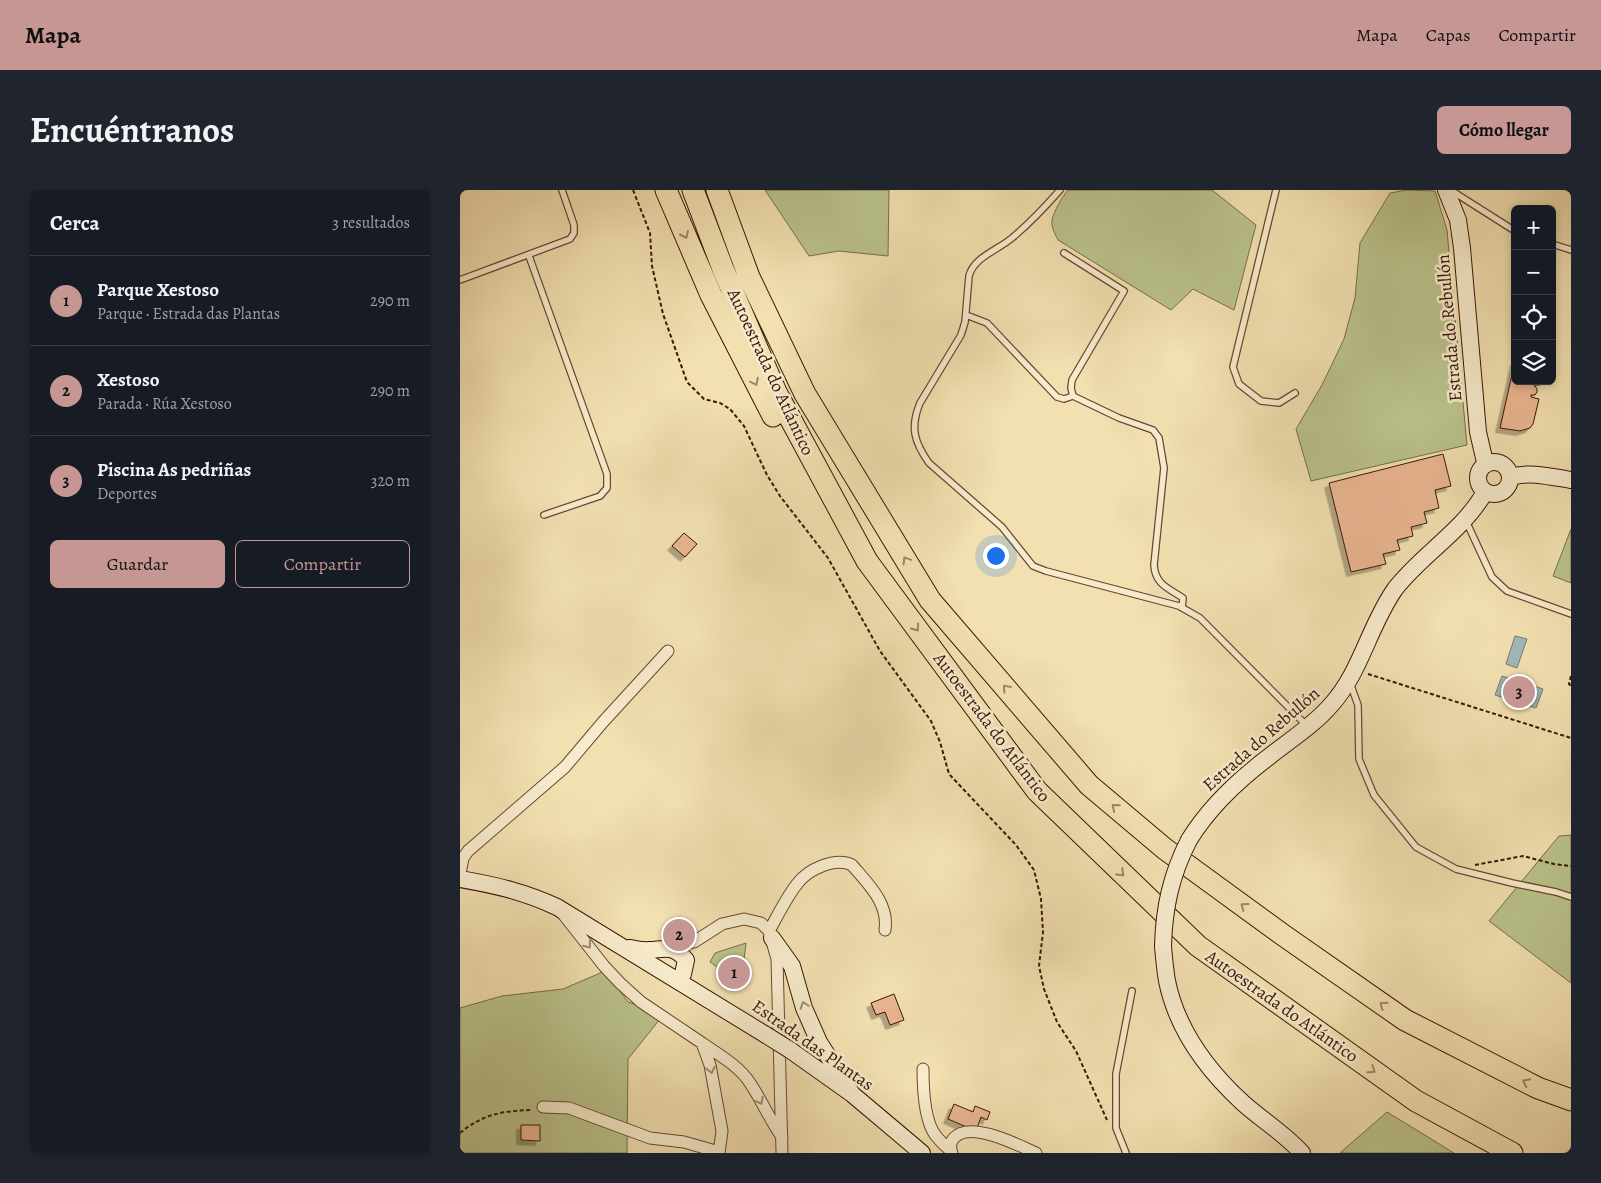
<!DOCTYPE html>
<html lang="es">
<meta charset="utf-8">
<style>
:root{--surface:#171b24;--page:#20242c;--text:#f1f3f6;--muted:#9ea1a6;--line:#363941;--accent:#c59692}
body{margin:0;font-family:Alegreya,serif;background:var(--page);color:var(--text)}
.controls{position:absolute;right:15px;top:15px;display:grid;overflow:hidden;border-radius:8px;box-shadow:0 2px 8px #0003}
.controls button{width:45px;height:45px;display:grid;place-items:center;padding:0;border:0;border-bottom:1px solid var(--line);background:var(--surface);color:var(--text);font:25px sans-serif}
.you{position:absolute;left:535px;top:365px;width:18px;height:18px;margin:-12px;border:4px solid #fff;border-radius:50%;background:#1a73e8;box-shadow:0 0 0 8px #1a73e833}
.badge{display:grid;place-items:center;width:32px;height:32px;border-radius:50%;background:var(--accent);color:#111;font-size:16px;font-weight:700}
.pin{position:absolute;translate:-50% -50%;border:2px solid #fff;box-shadow:0 1px 5px #0006}
.list{margin:0;padding:0;list-style:none}
h2{display:flex;justify-content:space-between;align-items:center;height:65px;margin:0;padding:0 20px;font-size:21px}
h2 small{font-size:16px;font-weight:400;color:var(--muted)}
.list li{display:grid;grid-template-columns:32px 1fr auto;gap:15px;align-items:center;box-sizing:border-box;height:90px;padding:0 20px;border-top:1px solid var(--line)}
.list b{display:block;font-size:19px;white-space:nowrap}
.list p{margin:0;font-size:16px;white-space:nowrap;color:var(--muted)}
.list em{font-size:16px;font-style:normal;color:var(--muted)}
.actions{display:flex;gap:10px;padding:15px 20px}
.actions a{flex:1;padding:11px 0;border:1px solid var(--accent);border-radius:8px;text-align:center;font-size:18px;color:var(--accent)}
.actions .main{background:var(--accent);color:#111}
.icon{flex:none;width:28px;height:28px;fill:none;stroke:currentColor;stroke-width:2;stroke-linecap:round;stroke-linejoin:round}
.map{position:relative;flex:none;width:1111px;height:963px;overflow:hidden;border-radius:8px}
header{display:flex;align-items:center;gap:30px;box-sizing:border-box;height:70px;padding:0 25px;background:var(--accent);color:#111}
header strong{font-size:24px}
nav{display:flex;gap:28px;margin-inline-start:auto;font-size:18px}
.intro{display:flex;align-items:center;justify-content:space-between;box-sizing:border-box;height:120px;padding:0 30px}
h1{margin:0;font-size:35px}
.button{padding:12px 22px;border-radius:8px;background:var(--accent);color:#111;font-size:18px;font-weight:700}
main{display:flex;gap:30px;padding:0 30px}
aside{flex:1;background:var(--surface);border-radius:8px;box-shadow:0 2px 8px #0003}
.map>svg:first-child{display:block}
.green{fill:#bac28b;stroke:#7a6c4a}
.water{fill:#a0bab7;stroke:#777871}
.lines{fill:none;stroke-linecap:round;stroke-linejoin:round}
.shore{stroke:#6c6860;stroke-width:1}
.building{fill:#eab691;stroke:#391608;filter:url(#shadow)}
.lane-casing{stroke:#674832;stroke-width:8}
.street-casing{stroke:#674832;stroke-width:13}
.secondary-casing{stroke:#391608;stroke-width:18}
.highway-casing{stroke:#391608;stroke-width:23}
.path{stroke:#391608;stroke-width:2;stroke-dasharray:4 2.5;stroke-linecap:butt}
.lane{stroke:#f7ebcc;stroke-width:5.5}
.street{stroke:#f7ebcc;stroke-width:11}
.secondary{stroke:#f7ebcc;stroke-width:16}
.highway{stroke:#f2e0b0;stroke-width:21}
.secondary-bridge-casing{stroke:#391608;stroke-width:18;stroke-linecap:butt}
.secondary-bridge{stroke:#f7ebcc;stroke-width:16}
.oneway{stroke:#9f8564}
.oneway2{stroke:#a28b74}
.labels{text-anchor:middle;stroke-width:5;stroke-linejoin:round;paint-order:stroke}
.street-label{font-size:18px;fill:#391608;stroke:#f7ebcc}
</style>
<header>
<strong>Mapa</strong>
<nav><a>Mapa</a><a>Capas</a><a>Compartir</a></nav>
</header>
<div class="intro"><h1>Encuéntranos</h1><a class="button">Cómo llegar</a></div>
<main>
<aside>
<h2>Cerca<small>3 resultados</small></h2>
<ul class="list">
<li><span class="badge">1</span><div><b>Parque Xestoso</b><p>Parque · Estrada das Plantas</p></div><em>290 m</em></li>
<li><span class="badge">2</span><div><b>Xestoso</b><p>Parada · Rúa Xestoso</p></div><em>290 m</em></li>
<li><span class="badge">3</span><div><b>Piscina As pedriñas</b><p>Deportes</p></div><em>320 m</em></li>
</ul>
<div class="actions"><a class="main">Guardar</a><a>Compartir</a></div>
</aside>
<div class="map">
<svg width="1111" height="963" viewBox="0 0 1111 963">
<defs>
<filter id="shadow"><feDropShadow dx="-4.5" dy="4.5" stdDeviation="0" flood-color="#0004"/></filter>
</defs>
<rect width="100%" height="100%" fill="#f2e0b0"/>
<filter id="stains"><feTurbulence type="fractalNoise" baseFrequency=".004" numOctaves="4"/><feColorMatrix values="0 0 0 0 .2 0 0 0 0 .09 0 0 0 0 .02 0 0 0 .5 -.17"/></filter>
<radialGradient id="worn" r=".72"><stop offset=".6" stop-color="#630" stop-opacity="0"/><stop offset="1" stop-color="#630" stop-opacity=".3"/></radialGradient>
<!-- green -->
<path class="green" d="M 305,0 L 429,0 L 428,66 L 379,61 L 349,66 Z
M 608,0 L 752,0 L 796,35 L 774,120 L 733,99 L 711,120 L 598,50 C 595,44 591,37 592,30 C 594,21 602,7 608,0 Z
M 947,0 L 975,1 L 987,40 L 1007,255 L 851,291 L 836,239 L 862,195 L 884,149 L 895,108 L 900,53 L 930,3 Z
M 1111,339 L 1111,393 L 1093,386 Z
M 1111,645 L 1111,793 L 1029,731 L 1099,646 Z
M 286,753 L 281,794 L 250,772 L 255,763 Z
M 145,781 L 168,812 L 204,824 L 168,869 L 167,963 L 0,963 L 0,818 L 42,806 L 103,799 Z
M 927,922 L 994,963 L 880,963 Z"/>
<!-- water -->
<path class="water" d="M 1055,446 L 1067,449 L 1057,478 L 1046,474 Z
M 1042,486 L 1083,499 L 1076,518 L 1035,505 Z"/>
<g class="lines">
<!-- shore -->
<path class="shore" d="M 1047,493 L 1075,502 L 1076,504 L 1074,510 L 1071,511 L 1044,502 L 1043,499 Z"/>
</g>
<!-- building -->
<path class="building" d="M 1055,171 L 1055,191 L 1081,191 L 1080,195 L 1074,195 L 1077,199 L 1077,202 L 1075,205 L 1071,205 L 1071,207 L 1079,209 L 1073,234 L 1070,238 L 1060,241 L 1040,238 Z
M 983,264 L 991,296 L 975,300 L 979,318 L 964,322 L 967,333 L 951,337 L 953,346 L 937,350 L 940,360 L 923,364 L 926,374 L 891,382 L 869,293 Z
M 224,343 L 237,354 L 225,367 L 212,356 Z
M 434,804 L 444,830 L 430,835 L 425,822 L 416,825 L 411,813 Z
M 494,914 L 513,922 L 515,916 L 530,922 L 527,930 L 521,927 L 516,941 L 488,929 Z
M 61,935 L 80,935 L 80,951 L 61,950 Z"/>
<g class="lines">
<defs>
<path id="lane" d="M 600,0 C 585,17 570,33 552,48 C 538,60 514,67 509,86 L 505,132 L 501,145 L 460,213 C 450,237 454,252 469,273 L 542,337 L 573,376 L 586,381 L 719,416 L 740,428 L 846,535
M 816,0 L 773,177 L 779,194 L 801,211 L 819,213 L 835,203
M 992,1 L 1055,41
M 1092,54 L 1111,60
M 604,63 L 664,101 L 612,190 L 611,198 L 613,206 L 659,228 L 693,240 L 699,248 L 704,278 L 694,375 C 695,394 708,398 723,408 L 722,418
M 69,66 L 147,284 L 147,298 L 140,306 L 84,325
M 0,90 L 110,49 L 114,43 L 114,35 L 102,0
M 506,125 L 527,133 L 597,207 L 604,209 L 613,206
M 1006,331 L 1032,387 L 1047,401 L 1111,424
M 890,493 L 898,515 L 899,569 L 914,605 L 956,657 L 996,679 L 1052,693 L 1096,702 L 1111,707
M 666,963 L 656,938 L 656,884 L 672,801"/>
<path id="street" d="M 0,684 L 3,668 L 8,661 L 105,577 L 143,532 L 208,461
M 103,724 L 144,776 L 160,793 L 181,812 L 242,853 L 250,875 L 262,941 L 259,963
M 309,741 C 318,725 326,708 337,694 C 348,679 375,667 392,675 C 408,694 429,713 425,740
M 207,758 L 234,752 L 262,734 L 284,729 L 301,733 L 309,741 L 317,769 L 322,963
M 242,853 C 258,864 279,876 290,893 C 302,911 310,930 322,947
M 463,879 C 463,898 464,931 476,946 C 480,951 485,956 490,960
M 83,917 L 109,918 L 190,948 L 224,952 L 259,962
M 492,963 C 490,958 490,952 494,948 C 510,930 558,955 576,963"/>
<path id="secondary" d="M 986,0 L 998,30 L 1002,58 L 1018,242 L 1024,268 L 1027,274
M1018 288a16 16 0 1 1 32 0a16 16 0 1 1-32 0Z
M 1051,287 C 1070,281 1092,287 1111,290
M 729,650 C 750,616 778,590 810,566 C 830,550 854,535 871,515 C 901,482 909,436 935,399 C 962,364 1003,341 1025,302
M 0,689 C 35,695 65,702 97,717 L 306,845
M 312,748 L 332,776 L 344,818 L 359,852 L 392,904
M 703,756 C 704,768 705,779 707,791 C 717,840 747,880 783,913 C 802,930 825,944 842,963
M 169,758 C 176,759 183,761 190,760 C 206,759 214,755 226,770 L 223,784 L 218,791
M 330,860 L 392,904 L 462,963"/>
<path id="highway" d="M 206,0 L 251,105 L 313,226
M 233,0 L 263,79 L 316,202 L 407,371 L 577,601 L 738,756 L 956,911 L 1052,963
M 257,0 L 289,87 L 345,204 L 470,410 L 629,595 L 705,659 L 823,745 L 945,830 L 1078,898 L 1111,910"/>
</defs>
<!-- lane casing -->
<use href="#lane" class="lane-casing"/>
<!-- street casing -->
<use href="#street" class="street-casing"/>
<!-- secondary casing -->
<use href="#secondary" class="secondary-casing"/>
<!-- highway casing -->
<use href="#highway" class="highway-casing"/>
<!-- path -->
<path class="path" d="M 173,0 L 190,43 L 192,76 L 203,124 L 227,192 L 244,209 L 260,213 L 270,219 L 284,236 L 307,285 L 320,306 L 368,368 L 420,461 L 471,531 L 480,552 L 489,584 L 556,655 L 574,680 L 581,709 L 583,742 L 579,776 L 584,799 L 597,832 L 616,861 L 647,930
M 908,484 L 1111,548
M 1111,486 L 1109,494 L 1111,496
M 1015,675 L 1063,666 L 1094,674 L 1111,676
M 0,943 C 23,924 42,921 72,920"/>
<!-- lane -->
<use href="#lane" class="lane"/>
<!-- street -->
<use href="#street" class="street"/>
<!-- secondary -->
<use href="#secondary" class="secondary"/>
<!-- highway -->
<use href="#highway" class="highway"/>
<defs>
<path id="secondary-bridge" d="M 703,756 C 704,718 711,685 729,650
M 306,845 L 330,860"/>
</defs>
<!-- secondary-bridge casing -->
<use href="#secondary-bridge" class="secondary-bridge-casing"/>
<!-- secondary-bridge -->
<use href="#secondary-bridge" class="secondary-bridge"/>
</g>
<!-- one-way arrows -->
<defs><path id="oneway-chevron" d="M-2-3.5L2.5 0L-2 3.5" fill="none" stroke-width="1.6" stroke-linecap="round" stroke-linejoin="round" transform="scale(1.25)"/></defs>
<g class="oneway">
<use href="#oneway-chevron" transform="translate(225 45) rotate(66)"/>
<use href="#oneway-chevron" transform="translate(295 192) rotate(64)"/>
<use href="#oneway-chevron" transform="translate(446 370) rotate(-121)"/>
<use href="#oneway-chevron" transform="translate(456 438) rotate(54)"/>
<use href="#oneway-chevron" transform="translate(546 498) rotate(-131)"/>
<use href="#oneway-chevron" transform="translate(655 617) rotate(-140)"/>
<use href="#oneway-chevron" transform="translate(661 683) rotate(44)"/>
<use href="#oneway-chevron" transform="translate(784 716) rotate(-144)"/>
<use href="#oneway-chevron" transform="translate(923 815) rotate(-145)"/>
<use href="#oneway-chevron" transform="translate(912 880) rotate(35)"/>
<use href="#oneway-chevron" transform="translate(1066 892) rotate(-153)"/>
</g>
<g class="oneway2">
<use href="#oneway-chevron" transform="translate(128 755) rotate(52)"/>
<use href="#oneway-chevron" transform="translate(344 815) rotate(-108)"/>
<use href="#oneway-chevron" transform="translate(251 880) rotate(77)"/>
<use href="#oneway-chevron" transform="translate(300 911) rotate(62)"/>
</g>
<g class="labels">
<!-- street labels -->
<g class="street-label">
<text transform="translate(989 138) rotate(-95)" y="6">Estrada do Rebullón</text>
<text transform="translate(311 182) rotate(65)" y="6">Autoestrada do Atlántico</text>
<text transform="translate(532 537) rotate(53)" y="6">Autoestrada do Atlántico</text>
<text transform="translate(801 549) rotate(-41)" y="6">Estrada do Rebullón</text>
<text transform="translate(822 816) rotate(35)" y="6">Autoestrada do Atlántico</text>
<text transform="translate(353 855) rotate(35)" y="6">Estrada das Plantas</text>
</g>
</g>
<rect width="100%" height="100%" filter="url(#stains)"/>
<rect width="100%" height="100%" fill="url(#worn)"/>
</svg>
<div class="controls">
<button>+</button>
<button>−</button>
<button><svg class="icon" aria-label="locate" viewBox="0 0 24 24"><circle cx="12" cy="12" r="6"/><path d="M12 2v4M12 18v4M2 12h4M18 12h4"/></svg></button>
<button><svg class="icon" aria-label="layers" viewBox="0 0 24 24"><path d="M12 4l9 5-9 5-9-5zM3 14l9 5 9-5"/></svg></button>
</div>
<div class="you"></div>
<div class="pin badge" style="left:274px;top:783px">1</div>
<div class="pin badge" style="left:219px;top:745px">2</div>
<div class="pin badge" style="left:1059px;top:502px">3</div>
</div>
</main>
